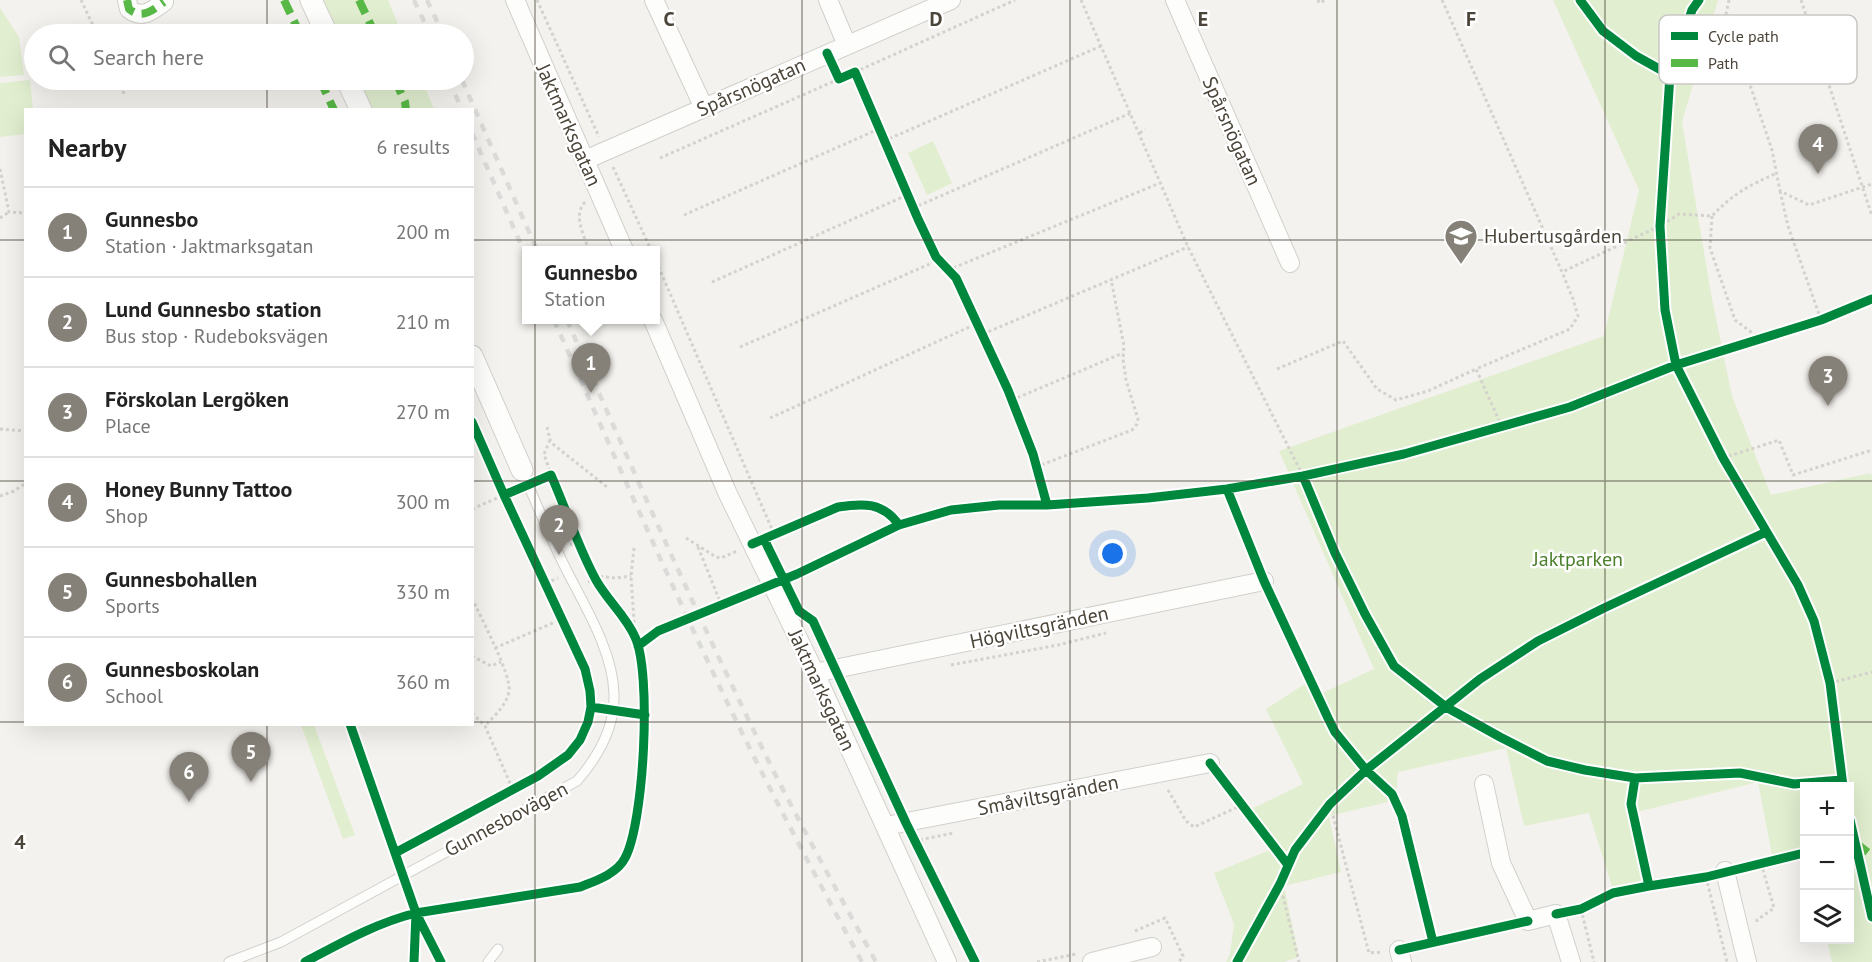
<!DOCTYPE html>
<meta charset="utf-8">
<style>
:root{--surface:#fff;--page:#f2f2f2;--text:#222;--muted:#767676;--line:#e0e0e0;--accent:#868178}
body{margin:0;font-family:"PT Sans",sans-serif;background:var(--page);color:var(--text)}
.controls{position:absolute;right:18px;bottom:18px;display:grid;overflow:hidden;border-radius:0px;box-shadow:0 6px 24px #0002}
.controls button{width:54px;height:54px;display:grid;place-items:center;padding:0;border:0;border-bottom:2px solid var(--line);background:var(--surface);color:var(--text);font:30px sans-serif}
.you{position:absolute;left:1113px;top:554px;width:21px;height:21px;margin:-15px;border:4px solid #fff;border-radius:50%;background:#1a73e8;box-shadow:0 0 0 9px #1a73e833}
.badge{display:grid;place-items:center;width:39px;height:39px;border-radius:50%;background:var(--accent);color:#fff;font-size:20px;font-weight:700}
.pin{position:absolute;translate:-50% -50px;filter:drop-shadow(0 2px 3px #0008)}
.pin::after{content:'';position:absolute;top:32px;width:21px;height:18px;background:inherit;clip-path:polygon(0 0,100% 0,50% 100%)}
.popup{position:absolute;left:522px;top:246px;width:138px;height:78px;box-sizing:border-box;display:grid;place-content:center;border-radius:0px;background:var(--surface);filter:drop-shadow(0 2px 4px #0005);font-size:20px;white-space:nowrap;color:var(--muted)}
.popup b{font-size:22px;color:var(--text)}
.popup::after{content:'';position:absolute;left:50%;top:100%;margin-left:-12px;border:12px solid transparent;border-top-color:var(--surface)}
.list{margin:0;padding:0;list-style:none}
h2{display:flex;justify-content:space-between;align-items:center;height:78px;margin:0;padding:0 24px;font-size:26px}
h2 small{font-size:20px;font-weight:400;color:var(--muted)}
.list li{display:grid;grid-template-columns:39px 1fr auto;gap:18px;align-items:center;box-sizing:border-box;height:90px;padding:0 24px;border-top:2px solid var(--line)}
.list b{display:block;font-size:22px;white-space:nowrap}
.list p{margin:0;font-size:20px;white-space:nowrap;color:var(--muted)}
.list em{font-size:20px;font-style:normal;color:var(--muted)}
.icon{flex:none;width:33px;height:33px;fill:none;stroke:currentColor;stroke-width:2;stroke-linecap:round;stroke-linejoin:round}
.map{position:relative;flex:none;width:1872px;height:962px;overflow:hidden}
.search{position:absolute;background:var(--surface);box-shadow:0 6px 24px #0002;left:24px;top:24px;width:450px;height:66px;display:flex;align-items:center;gap:15px;box-sizing:border-box;padding:0 21px;border-radius:33px;color:var(--muted);font-size:22px}
.panel{position:absolute;background:var(--surface);box-shadow:0 6px 24px #0002;left:24px;top:108px;width:450px;height:618px;border-radius:0px}
.map>svg:first-child{display:block}
.green{fill:#e1eecf}
.lines{fill:none;stroke-linecap:round;stroke-linejoin:round}
.service-casing{stroke:#d2d0cb;stroke-width:11}
.minor-casing{stroke:#d2d0cb;stroke-width:20}
.tertiary-casing{stroke:#d2d0cb;stroke-width:23}
.path{stroke:#d3d2cc;stroke-width:3;stroke-dasharray:3 3;stroke-linecap:butt}
.service{stroke:#fdfdfc;stroke-width:9}
.minor{stroke:#fdfdfc;stroke-width:18}
.tertiary{stroke:#fdfdfc;stroke-width:21}
.rail{stroke:#dbdbda;stroke-width:4.5;stroke-dasharray:8 8;stroke-linecap:butt}
.quiet{stroke:#58b947;stroke-width:8;stroke-dasharray:15 8;stroke-linecap:butt}
.cycleway-casing{stroke:#fff;stroke-width:13}
.cycleway{stroke:#00873e;stroke-width:9}
.grid{fill:none;stroke:#4b4439;stroke-width:1.5;stroke-opacity:0.55}
.labels{text-anchor:middle;stroke-width:5;stroke-linejoin:round;paint-order:stroke}
.street-label{font-size:20px;fill:#4b4439;stroke:#fff}
.poi-label{font-size:20px;fill:#4b4439;stroke:#fff;text-anchor:start}
.park-label{font-size:20px;fill:#4a7f2a;stroke:#fff}
.key{fill:#fff;stroke:#c9c7c4;stroke-width:1.5}
.key-label{font-size:16px;fill:#4b4439}
.grid-label{font-size:20px;text-anchor:middle;font-weight:bold;fill:#4b4439;stroke:#fff;stroke-width:5;stroke-linejoin:round;paint-order:stroke}
</style>
<div class="map">
<svg width="1872" height="962" viewBox="0 0 1872 962">
<rect width="100%" height="100%" fill="#f4f2ee"/>
<!-- green -->
<path class="green" d="M 322,0 L 388,0 L 402,34 L 338,34 Z
M 1553,0 L 1718,0 L 1682,122 L 1712,299 L 1732,396 L 1771,495 L 1871,473 L 1872,477 L 1872,962 L 1832,962 L 1827,940 L 1850,940 L 1850,786 L 1804,786 L 1804,853 L 1773,860 L 1758,782 L 1633,813 L 1649,886 L 1614,893 L 1589,813 L 1524,826 L 1506,748 L 1398,772 L 1396,800 L 1329,816 L 1341,872 L 1284,886 L 1299,957 L 1284,962 L 1226,962 L 1230,954 L 1234,924 L 1214,873 L 1270,850 L 1241,814 L 1303,784 L 1266,709 L 1311,680 L 1318,695 L 1374,669 L 1279,451 L 1604,336 L 1639,190 Z
M 0,8 L 19,37 L 24,75 L 0,77 Z
M 30,80 L 33,109 L 26,110 L 25,134 L 0,137 L 0,83 Z
M 359,80 L 422,80 L 434,109 L 373,109 Z
M 933,141 L 952,183 L 927,195 L 908,153 Z
M 301,725 L 314,725 L 355,835 L 343,839 Z"/>
<g class="lines">
<defs>
<path id="service" d="M 229,962 L 281,942 L 577,781 C 598,757 615,727 614,694 C 613,649 582,602 563,563 C 548,532 535,501 522,470
M 488,962 L 498,949"/>
<path id="minor" d="M 127,0 L 129,9 C 142,20 153,10 164,2
M 515,0 L 624,250
M 654,0 L 704,108
M 828,0 L 847,45
M 1175,0 L 1290,263
M 585,160 L 951,0
M 653,320 L 727,492 L 815,673 L 947,962
M 815,673 L 1264,581
M 1484,784 L 1501,863 L 1528,921 L 1556,914 L 1571,962
M 886,826 L 1210,763
M 1725,871 L 1747,962
M 1399,950 L 1402,962
M 1092,962 L 1152,947"/>
<path id="tertiary" d="M 311,0 L 327,34
M 347,80 L 361,110
M 472,356 L 522,470"/>
</defs>
<!-- service casing -->
<use href="#service" class="service-casing"/>
<!-- minor casing -->
<use href="#minor" class="minor-casing"/>
<!-- tertiary casing -->
<use href="#tertiary" class="tertiary-casing"/>
<!-- path -->
<path class="path" d="M 81,0 L 97,34
M 537,0 L 599,137
M 1081,0 L 1188,247 L 1303,476
M 1318,0 L 1319,3 L 1326,0
M 1442,0 L 1562,272 L 1660,226 L 1679,214 L 1712,216 C 1734,193 1748,186 1777,173
M 1729,0 L 1726,14 L 1772,150 L 1780,191 L 1809,205 L 1872,184
M 1801,0 L 1872,216
M 855,72 L 1015,0
M 118,80 L 125,96
M 1140,133 L 1145,129
M 884,141 L 1101,46
M 660,158 L 839,79
M 613,167 L 651,250
M 0,169 L 9,212 L 26,213
M 1780,191 L 1788,226 L 1821,320
M 585,202 C 572,217 585,234 588,250
M 913,208 L 1131,113
M 684,215 L 879,129
M 1712,216 L 1710,248 L 1735,320 L 1759,338
M 0,218 L 9,212
M 656,261 L 774,534
M 948,270 L 1160,183
M 712,282 L 907,195
M 983,334 L 1188,247
M 740,347 L 932,263 L 936,257
M 1277,369 L 1343,341 L 1377,389 L 1396,400 L 1428,391 L 1476,369
M 1012,400 L 1123,353
M 770,418 L 978,323
M 547,427 L 550,440 L 554,445 L 607,487
M 1502,427 L 1476,369 L 1570,329 L 1578,316 L 1573,299 L 1562,272
M 0,429 L 26,431
M 550,440 L 544,454 L 551,475
M 1723,458 L 1779,440 L 1793,475 L 1872,450
M 1036,467 L 1132,430 L 1137,424 L 1138,419 L 1126,380 L 1123,359 L 1124,346 L 1111,279
M 0,496 L 14,491 L 26,483
M 472,509 L 504,495
M 686,538 L 716,557 L 721,558 L 737,551
M 570,545 L 579,541
M 698,547 L 721,604
M 634,548 L 631,576 L 635,636
M 594,576 L 616,578 L 631,576
M 588,582 L 595,579
M 546,583 L 558,578
M 472,598 C 480,616 512,676 509,691 C 507,705 494,716 485,726
M 495,648 L 562,619
M 472,656 L 491,666 L 501,662
M 951,665 L 1058,645 L 1106,633
M 1830,683 L 1872,672
M 472,713 L 485,726 L 513,790
M 1168,790 L 1186,821 L 1194,827 L 1242,805
M 1330,804 L 1369,953 L 1382,952
M 914,841 L 954,833
M 1706,877 L 1727,962
M 1280,884 L 1299,962
M 1581,909 L 1594,962
M 1757,922 L 1757,920 L 1774,908 L 1761,863
M 1135,931 L 1165,918 L 1183,956 L 1179,962
M 1037,962 L 1076,954"/>
<!-- service -->
<use href="#service" class="service"/>
<!-- minor -->
<use href="#minor" class="minor"/>
<!-- tertiary -->
<use href="#tertiary" class="tertiary"/>
<!-- rail -->
<path class="rail" d="M 414,0 L 430,34
M 427,0 L 443,34
M 449,80 L 462,110
M 462,80 L 537,250
M 472,133 L 526,256
M 554,320 C 611,448 667,577 728,704 C 770,791 816,877 862,962
M 567,320 C 633,471 700,622 773,770 C 806,835 841,898 876,962"/>
<!-- quiet -->
<path class="quiet" d="M 127,0 L 129,9 C 142,20 153,10 164,2
M 284,0 L 300,34
M 359,0 L 375,34
M 320,80 L 334,110
M 395,80 L 405,102 L 406,110
M 1856,843 L 1872,856"/>
<defs>
<path id="cycleway" d="M 1580,0 L 1603,31 L 1636,56 L 1670,75
M 1699,0 L 1692,10 L 1670,75 L 1660,226 L 1665,310 L 1676,365 L 1723,458 L 1798,585 L 1814,621 L 1830,683 L 1843,786
M 827,53 L 839,79 L 855,72 L 918,219 L 936,257 L 956,278 L 1008,390 L 1033,454 L 1047,505
M 472,422 L 504,495 L 585,669 L 590,691 L 591,707
M 1303,476 L 1335,553 L 1365,614 L 1394,666 L 1446,707 L 1500,737 L 1547,761 L 1585,770 L 1635,778 L 1740,773 L 1794,784 L 1841,780
M 1227,489 L 1264,581 L 1328,718 L 1335,732 L 1366,770 L 1392,794 L 1402,816 L 1433,942
M 764,539 L 799,611 L 813,621 L 906,823 L 975,962
M 752,544 L 838,507 C 863,503 883,502 899,525
M 638,646 L 658,631 L 797,574 L 899,525 L 951,510 L 999,505 L 1047,505 L 1148,498 L 1227,489 L 1303,476 L 1404,454 L 1570,407 L 1676,365 L 1821,320 L 1872,299
M 350,724 L 416,913 L 414,962
M 1210,763 L 1288,865
M 1635,778 L 1631,804 L 1649,886 L 1706,877 L 1804,853
M 1850,820 L 1872,917
M 395,853 L 538,776 L 568,755 L 580,740 L 588,722 L 591,707 L 645,715
M 1556,914 L 1581,909 L 1613,893 L 1649,886
M 1399,950 L 1528,921
M 305,962 C 341,943 376,923 416,913
M 441,962 L 416,913 L 580,887 C 595,881 617,874 625,858 C 644,824 652,672 635,637 C 626,616 607,600 596,580 C 578,547 566,509 551,475 L 504,495
M 1237,962 L 1280,884 L 1295,850 L 1330,804 L 1366,770 L 1480,679 L 1538,641 L 1604,608 L 1766,532"/>
</defs>
<!-- cycleway casing -->
<use href="#cycleway" class="cycleway-casing"/>
<!-- cycleway -->
<use href="#cycleway" class="cycleway"/>
</g>
<!-- grid -->
<path class="grid" d="M 267,0 L 267,34M 535,0 L 535,962M 802,0 L 802,962M 1070,0 L 1070,962M 1337,0 L 1337,962M 1605,0 L 1605,962M 267,80 L 267,110M 0,240 L 26,240M 472,240 L 1872,240M 0,481 L 26,481M 472,481 L 1872,481M 0,722 L 26,722M 472,722 L 1872,722M 267,724 L 267,962"/>
<!-- icons -->
<defs>
<symbol id="school-pin" viewBox="-11 -11 22 30"><path d="M0 17L-7.5 6A9.5 9.5 0 1 1 7.5 6Z" fill="#868178" stroke="#fff"/><path d="M0-5L7-2L0 1L-7-2ZM-4 1L0 2.5L4 1V4Q0 6-4 4Z" fill="#fff"/></symbol>
</defs>
<g fill-rule="evenodd">
<use href="#school-pin" x="1442" y="217" width="38" height="52"/>
</g>
<g class="labels">
<!-- street labels -->
<g class="street-label">
<text transform="translate(751 87) rotate(-24)" y="7">Spårsnögatan</text>
<text transform="translate(569 125) rotate(66)" y="7">Jaktmarksgatan</text>
<text transform="translate(1232 131) rotate(66)" y="7">Spårsnögatan</text>
<text transform="translate(1039 627) rotate(-12)" y="7">Högviltsgränden</text>
<text transform="translate(822 690) rotate(65)" y="7">Jaktmarksgatan</text>
<text transform="translate(1048 795) rotate(-11)" y="7">Småviltsgränden</text>
<text transform="translate(506 819) rotate(-28)" y="7">Gunnesbovägen</text>
</g>
<!-- poi labels -->
<g class="poi-label">
<text x="1484" y="243">Hubertusgården</text>
</g>
<!-- park labels -->
<g class="park-label">
<text x="1578" y="566">Jaktparken</text>
</g>
</g>
<!-- legend -->
<rect x="1659" y="15" width="198" height="69" rx="9" class="key"/>
<rect x="1671" y="32" width="27" height="8" fill="#00873e"/>
<rect x="1671" y="59" width="27" height="8" fill="#58b947"/>
<g class="key-label">
<text x="1708" y="42">Cycle path</text>
<text x="1708" y="69">Path</text>
</g>
<g class="grid-label">
<text x="669" y="26">C</text>
<text x="936" y="26">D</text>
<text x="1203" y="26">E</text>
<text x="1471" y="26">F</text>
<text x="20" y="849">4</text>
</g>
</svg>
<div class="controls">
<button>+</button>
<button>−</button>
<button><svg class="icon" aria-label="layers" viewBox="0 0 24 24"><path d="M12 4l9 5-9 5-9-5zM3 14l9 5 9-5"/></svg></button>
</div>
<div class="you"></div>
<div class="pin badge" style="left:591px;top:393px">1</div>
<div class="popup"><b>Gunnesbo</b>Station</div>
<div class="pin badge" style="left:559px;top:555px">2</div>
<div class="pin badge" style="left:1828px;top:406px">3</div>
<div class="pin badge" style="left:1818px;top:174px">4</div>
<div class="pin badge" style="left:251px;top:782px">5</div>
<div class="pin badge" style="left:189px;top:802px">6</div>
<div class="search"><svg class="icon" aria-label="search" viewBox="0 0 24 24"><circle cx="10" cy="10" r="6"/><path d="M15 15l6 6"/></svg>Search here</div>
<section class="panel">
<h2>Nearby<small>6 results</small></h2>
<ul class="list">
<li><span class="badge">1</span><div><b>Gunnesbo</b><p>Station · Jaktmarksgatan</p></div><em>200 m</em></li>
<li><span class="badge">2</span><div><b>Lund Gunnesbo station</b><p>Bus stop · Rudeboksvägen</p></div><em>210 m</em></li>
<li><span class="badge">3</span><div><b>Förskolan Lergöken</b><p>Place</p></div><em>270 m</em></li>
<li><span class="badge">4</span><div><b>Honey Bunny Tattoo</b><p>Shop</p></div><em>300 m</em></li>
<li><span class="badge">5</span><div><b>Gunnesbohallen</b><p>Sports</p></div><em>330 m</em></li>
<li><span class="badge">6</span><div><b>Gunnesboskolan</b><p>School</p></div><em>360 m</em></li>
</ul>
</section>
</div>
